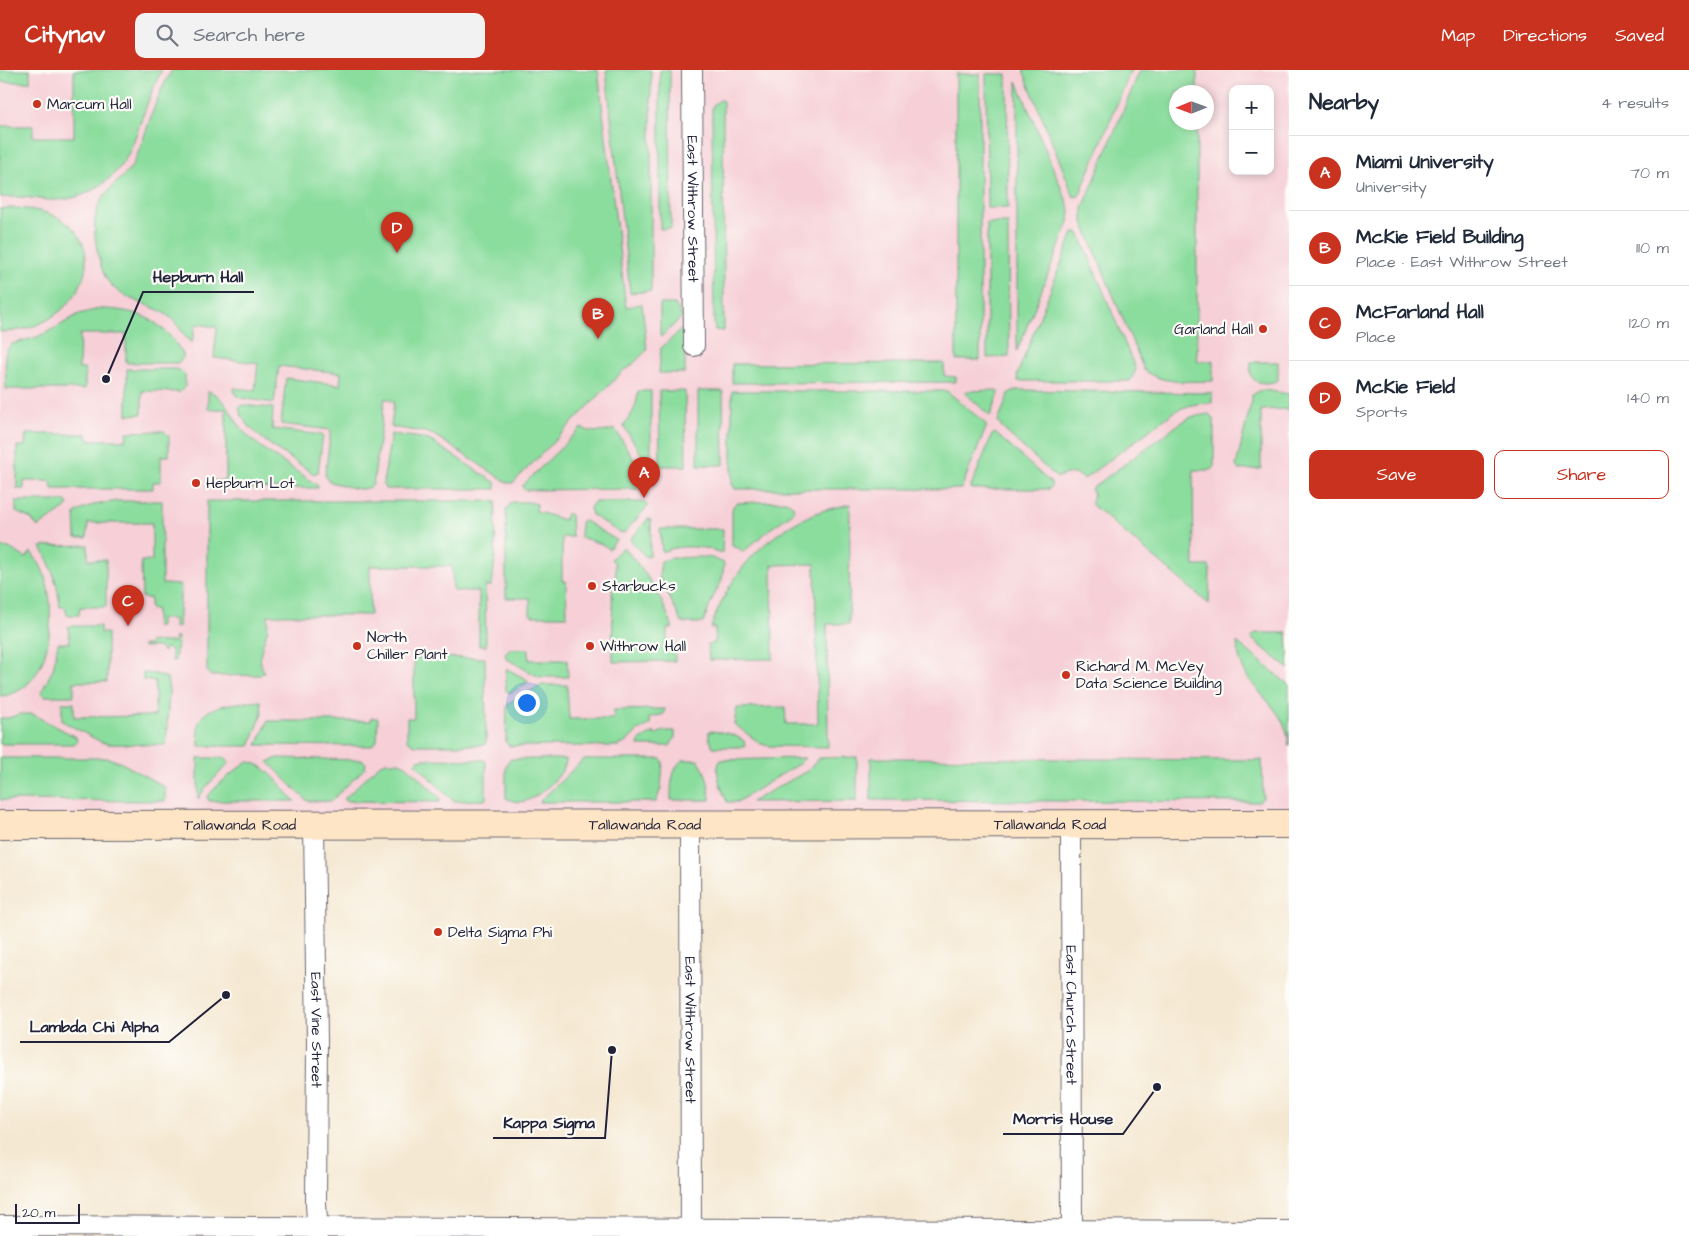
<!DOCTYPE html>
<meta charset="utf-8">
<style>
:root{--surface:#fff;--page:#f2f2f3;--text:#1f2937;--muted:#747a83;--line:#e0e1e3;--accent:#c8321e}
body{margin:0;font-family:"Architects Daughter",sans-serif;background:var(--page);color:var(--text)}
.controls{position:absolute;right:15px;top:15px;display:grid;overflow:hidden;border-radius:10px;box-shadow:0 2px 8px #0003}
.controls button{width:45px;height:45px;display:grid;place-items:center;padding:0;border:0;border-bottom:1px solid var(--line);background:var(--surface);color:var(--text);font:25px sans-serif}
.compass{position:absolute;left:1169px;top:15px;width:45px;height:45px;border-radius:50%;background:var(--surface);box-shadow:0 2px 8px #0003;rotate:269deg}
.scale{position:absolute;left:15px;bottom:12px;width:65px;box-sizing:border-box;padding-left:5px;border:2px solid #22223b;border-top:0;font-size:14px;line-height:18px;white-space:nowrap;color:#22223b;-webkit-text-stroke:4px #fdfcf7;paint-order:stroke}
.you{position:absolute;left:526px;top:632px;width:18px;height:18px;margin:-12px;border:4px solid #fff;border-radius:50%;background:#1a73e8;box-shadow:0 0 0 8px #1a73e833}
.badge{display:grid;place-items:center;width:32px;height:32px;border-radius:50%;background:var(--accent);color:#fff;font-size:16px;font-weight:700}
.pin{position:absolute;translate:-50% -41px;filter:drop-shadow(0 1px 2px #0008)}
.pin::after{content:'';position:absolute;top:26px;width:18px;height:15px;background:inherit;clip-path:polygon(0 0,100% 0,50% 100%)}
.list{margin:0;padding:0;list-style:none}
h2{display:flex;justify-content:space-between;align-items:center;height:65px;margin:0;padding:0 20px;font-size:21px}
h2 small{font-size:16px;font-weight:400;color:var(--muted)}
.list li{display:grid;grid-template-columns:32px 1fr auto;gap:15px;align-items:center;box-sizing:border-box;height:75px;padding:0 20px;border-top:1px solid var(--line)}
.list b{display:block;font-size:19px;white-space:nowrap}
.list p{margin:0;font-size:16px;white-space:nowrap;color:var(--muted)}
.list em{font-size:16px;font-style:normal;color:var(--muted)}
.actions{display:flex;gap:10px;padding:15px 20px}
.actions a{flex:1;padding:11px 0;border:1px solid var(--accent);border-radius:10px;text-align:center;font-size:18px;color:var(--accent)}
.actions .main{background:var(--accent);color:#fff}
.icon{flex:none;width:28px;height:28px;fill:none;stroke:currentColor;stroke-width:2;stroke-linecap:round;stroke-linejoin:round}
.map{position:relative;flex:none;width:1289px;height:1166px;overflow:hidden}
header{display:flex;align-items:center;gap:30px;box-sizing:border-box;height:70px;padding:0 25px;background:var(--accent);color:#fff}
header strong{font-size:24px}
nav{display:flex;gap:28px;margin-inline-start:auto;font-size:18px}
.search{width:350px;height:45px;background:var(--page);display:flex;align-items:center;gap:12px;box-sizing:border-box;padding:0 18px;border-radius:10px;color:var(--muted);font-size:19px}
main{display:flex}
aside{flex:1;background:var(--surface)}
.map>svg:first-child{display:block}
.built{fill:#f6cfd7;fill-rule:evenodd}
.green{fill:#8bdd9e;stroke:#56806c}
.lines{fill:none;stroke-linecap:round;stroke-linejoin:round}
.street-casing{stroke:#6c6770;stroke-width:22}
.secondary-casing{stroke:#6c6770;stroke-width:30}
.street{stroke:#fff;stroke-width:20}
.secondary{stroke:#fde5c5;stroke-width:28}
.poi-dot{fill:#c8321e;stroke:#fdfcf7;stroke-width:2}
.labels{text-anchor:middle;stroke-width:4.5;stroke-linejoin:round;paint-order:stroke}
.poi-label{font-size:15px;fill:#22223b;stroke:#fdfcf7;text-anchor:start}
.street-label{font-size:15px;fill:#22223b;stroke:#fdfcf7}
.leader{fill:none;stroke:#22223b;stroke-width:2}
.callout-dot{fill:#22223b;stroke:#fdfcf7;stroke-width:2}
.callout-label{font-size:16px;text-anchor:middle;font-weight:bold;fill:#22223b;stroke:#fdfcf7;stroke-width:4.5;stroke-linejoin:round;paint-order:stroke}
</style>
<header>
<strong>Citynav</strong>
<div class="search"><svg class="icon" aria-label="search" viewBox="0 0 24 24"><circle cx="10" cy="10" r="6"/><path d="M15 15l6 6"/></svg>Search here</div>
<nav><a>Map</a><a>Directions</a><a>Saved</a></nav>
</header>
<main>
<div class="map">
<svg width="1289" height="1166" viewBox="0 0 1289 1166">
<rect width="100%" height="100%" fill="#fdfcf7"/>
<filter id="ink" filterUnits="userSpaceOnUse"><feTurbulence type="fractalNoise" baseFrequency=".02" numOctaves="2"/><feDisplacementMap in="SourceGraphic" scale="10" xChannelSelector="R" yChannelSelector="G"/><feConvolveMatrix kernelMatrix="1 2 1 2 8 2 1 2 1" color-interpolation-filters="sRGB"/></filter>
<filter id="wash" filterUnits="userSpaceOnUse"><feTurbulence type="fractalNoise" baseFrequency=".0096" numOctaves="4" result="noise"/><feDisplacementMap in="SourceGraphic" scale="20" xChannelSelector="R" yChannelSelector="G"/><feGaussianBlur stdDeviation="1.12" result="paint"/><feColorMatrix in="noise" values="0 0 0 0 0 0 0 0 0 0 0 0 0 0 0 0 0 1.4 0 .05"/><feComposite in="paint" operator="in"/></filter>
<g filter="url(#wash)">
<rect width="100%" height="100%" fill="#f5e8d2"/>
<!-- built -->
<path class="built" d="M 0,0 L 1289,0 L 1289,754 L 0,755 ZM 1233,19 L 1270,19 L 1270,101 L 1233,101 ZM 1176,22 L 1206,22 L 1206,52 L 1176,52 Z"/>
<!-- green -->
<path class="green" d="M 0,0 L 30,0 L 30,12 L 0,12 Z
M 74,0 L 162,0 C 148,26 142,51 131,78 C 119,107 89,129 57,130 C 44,131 32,127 19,127 C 13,126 6,128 0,127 L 0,56 L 33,56 L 33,67 L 74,67 Z
M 172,0 L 598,0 L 626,237 L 642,234 L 647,280 L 628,299 L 626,298 L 513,413 L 508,413 L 434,365 L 425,362 L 391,357 L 394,332 L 385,328 L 373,415 C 363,424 343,415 331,412 L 328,410 L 325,405 L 331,360 L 281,354 L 286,308 L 340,315 L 341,303 L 279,296 L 274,333 L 241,328 L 234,323 L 234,318 L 255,320 L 258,293 L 214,288 L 217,257 L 196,254 L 192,272 L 190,272 C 183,265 179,255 171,248 C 154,234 130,233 114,218 C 104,209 101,197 98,184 C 93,161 91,139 109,120 C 118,110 128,104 134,92 C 148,62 154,28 172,0 Z
M 606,0 L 651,0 L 651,221 L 630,223 Z
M 660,0 L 670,0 L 671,158 L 660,159 Z
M 1023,0 L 1131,0 L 1079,126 L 1074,127 Z
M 1140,0 L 1197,0 L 1197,22 L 1176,22 L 1176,52 L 1197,53 L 1197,291 L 1213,291 L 1213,311 C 1190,311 1162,315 1144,300 L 1083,152 L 1083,138 Z
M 956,4 L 980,4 L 980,290 L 956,290 Z
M 986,4 L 1007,4 L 1008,138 L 987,138 Z
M 1017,11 L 1070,139 L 1069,152 L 1017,281 Z
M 720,30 L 723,31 L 724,261 L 715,260 L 714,253 L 712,39 L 713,35 Z
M 10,138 C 128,138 96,261 0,262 L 0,139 Z
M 987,153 L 1008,153 L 1009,287 L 987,288 Z
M 1073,163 L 1079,163 L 1136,300 L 1130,311 L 1018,311 L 1017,305 Z
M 660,234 L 675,234 L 682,247 L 661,267 L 660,266 Z
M 99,239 C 139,239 162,250 183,284 L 183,288 L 178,293 L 126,293 L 126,264 L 80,264 L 79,299 L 85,299 L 85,319 L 6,319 L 5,286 L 7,279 L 12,274 L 37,267 L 59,256 L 79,244 Z
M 683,258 L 685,258 L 685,303 L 659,303 L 661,278 Z
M 1251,292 L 1278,292 L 1278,310 C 1271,314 1254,315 1251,305 C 1250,301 1251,296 1251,292 Z
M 944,293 L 944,306 L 956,307 L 956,311 L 954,312 L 732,313 L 732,294 Z
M 127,299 L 176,299 L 181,301 L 185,305 L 185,317 L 180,322 L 142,321 L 142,344 L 127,345 Z
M 997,320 L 999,324 L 990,346 L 965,323 L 967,321 Z
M 1016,320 L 1212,323 L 1212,333 C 1198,333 1187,335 1174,342 L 1084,409 C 1075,402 1067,402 1057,408 L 1002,358 L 998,352 L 1009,323 Z
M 1264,320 L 1289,324 L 1289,339 L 1261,340 L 1261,399 L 1239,400 L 1236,396 L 1251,333 L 1252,325 L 1258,321 Z
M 208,321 C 227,327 233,350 245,363 C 262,381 296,400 317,415 L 318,418 L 207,419 L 207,411 L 226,410 L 226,339 L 208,339 Z
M 638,321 L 651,321 L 651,393 L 648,395 L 623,355 C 633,345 637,335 638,321 Z
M 659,321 L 685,321 L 686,396 L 660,396 Z
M 698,321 L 723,321 L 724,395 L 698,395 Z
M 732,321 L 947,321 L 986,354 L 986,358 L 961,419 L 735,419 L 732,414 Z
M 242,335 L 273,338 L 272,359 L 323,365 L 318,402 L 314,404 C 295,390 240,361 239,337 Z
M 1209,344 L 1214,349 L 1214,396 L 1211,400 L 1193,400 L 1194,496 L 1209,496 L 1210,499 L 1209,534 L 1091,434 L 1094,424 L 1091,419 L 1179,354 L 1191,347 Z
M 581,358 C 593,363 602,363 615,359 L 648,412 L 648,415 L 646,419 L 525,420 L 523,418 L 523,415 Z
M 164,361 L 169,366 L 169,386 L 161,386 L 161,412 L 153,412 L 153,419 L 52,419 L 51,411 L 24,411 L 24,419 L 17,419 L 17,376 L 25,376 L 26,364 L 87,364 L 88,370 L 126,370 L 127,362 Z
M 995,363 L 1052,414 L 1049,419 L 972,419 L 971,417 L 992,365 Z
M 391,364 L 422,368 L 431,371 L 496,413 L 496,419 L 385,419 L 383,414 Z
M 16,431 L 66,431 L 68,435 L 67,437 L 38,457 L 31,449 L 16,442 Z
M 118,431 L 162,431 L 162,514 L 181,515 L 178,557 L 174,558 L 174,549 L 160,549 L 160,557 L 156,557 L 156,539 L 150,539 L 150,528 L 142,528 L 141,491 L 152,491 L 152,453 L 88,453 L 87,468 L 76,468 L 75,444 L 77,442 L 93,435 Z
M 207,431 L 496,431 L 495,487 L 492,516 L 485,516 L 486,576 L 479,576 L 479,521 L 453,521 L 452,496 L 370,496 L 370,545 L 268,545 C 268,550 268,557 267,562 C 262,576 257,588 264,602 L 260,605 L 211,606 L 207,601 Z
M 785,431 C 792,433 795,436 793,443 L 770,459 L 743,482 L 738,478 L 732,476 L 732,441 L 733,436 L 736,433 Z
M 512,432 L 528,432 L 537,434 L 536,441 L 564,450 L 567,443 L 571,445 L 572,467 L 562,467 L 562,511 L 566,511 L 567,546 L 533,546 L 530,544 L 530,528 L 506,528 L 506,440 Z
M 594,432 L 644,432 L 648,436 L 624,463 L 620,463 L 592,445 L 590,438 Z
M 850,434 L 849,554 L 827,554 L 828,677 L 769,676 L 761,674 L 734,654 L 737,638 L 785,637 L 786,654 L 818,654 L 815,494 L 772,495 L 773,589 L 709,590 L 708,574 L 715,573 L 715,558 L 711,558 C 729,504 763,465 816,443 C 826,439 839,437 850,434 Z
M 648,449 L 651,450 L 651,468 L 650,469 L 650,485 L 646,487 L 630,470 Z
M 581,451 L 585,451 L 616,470 L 609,479 L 602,474 L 580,467 Z
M 660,459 L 723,459 L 722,483 C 704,476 680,474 662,482 Z
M 88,475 L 88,490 L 106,490 L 106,537 L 80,537 L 79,545 L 67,545 L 65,537 L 60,537 C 58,515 52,496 41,477 L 44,476 Z
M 0,477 L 9,478 L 26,488 L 31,482 C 35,488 40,493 42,499 C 59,536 53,623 0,626 Z
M 623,477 C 648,504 660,524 673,558 L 667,558 L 667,573 L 675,573 L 675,591 L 613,592 L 612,510 L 616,510 L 615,494 L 611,489 Z
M 699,487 L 712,488 L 724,493 L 722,510 L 713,527 L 703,553 L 682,553 L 659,506 L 661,491 L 673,488 Z
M 68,556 L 100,556 L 100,563 L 107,563 L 107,612 L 74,612 L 74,626 L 44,626 L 41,623 L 53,599 L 58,573 L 70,573 Z
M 1256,563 L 1287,563 L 1289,599 L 1251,568 Z
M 175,567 L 178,567 L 175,591 L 172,591 L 172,582 L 166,577 L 164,582 L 158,577 L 143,577 L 143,575 L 150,575 L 150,572 L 174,572 Z
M 1237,572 L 1289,615 L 1289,677 C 1288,670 1288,664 1285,657 C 1271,624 1239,616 1237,572 Z
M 509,579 L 529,579 L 529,590 L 567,590 L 568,607 L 539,607 L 507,589 L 505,585 Z
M 414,587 L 485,588 L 486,671 L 485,675 L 414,675 L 407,670 L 407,648 L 414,648 Z
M 507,599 L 528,610 L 528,612 L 511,623 L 506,621 L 506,600 Z
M 143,603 L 156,604 L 167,608 L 169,621 L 166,675 L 108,674 L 101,672 L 62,651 L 62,633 L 74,633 L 74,647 L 155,646 L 155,611 L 143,610 Z
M 542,615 L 567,615 L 569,649 L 613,649 L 614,640 L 665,639 L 664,644 L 649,648 L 651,654 L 638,661 L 624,674 L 619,674 L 619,676 L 509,676 L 506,672 L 507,636 L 510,632 Z
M 261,631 L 262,644 L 250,676 L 199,676 C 199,669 197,658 199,652 C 207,632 244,633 261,631 Z
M 21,644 L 32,644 L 76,667 L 77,672 L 73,674 L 0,674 L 0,648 L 8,648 Z
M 371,648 L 378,648 L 377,671 L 371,676 L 257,675 L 268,651 L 371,651 Z
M 664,661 L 675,661 L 675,667 L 670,676 L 638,676 L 639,671 L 654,662 L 654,665 Z
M 709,661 C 723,662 733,663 744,671 L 745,677 L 713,677 L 709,668 Z
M 857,687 L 857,731 L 751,732 L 809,700 L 818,688 Z
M 0,688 L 107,688 L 120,692 L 163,716 L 165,719 L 165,731 L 0,730 Z
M 198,688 L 226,688 L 230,692 L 207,716 L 198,729 Z
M 278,688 L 362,690 L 366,693 L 365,698 L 331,731 L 309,731 L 306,730 L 268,692 Z
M 805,688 L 800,693 L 737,732 L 727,732 C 723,721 712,700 721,690 Z
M 871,688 L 1262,690 L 1263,728 L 1258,732 L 871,730 Z
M 424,689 L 484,690 L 486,692 L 486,728 L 485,730 L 453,731 L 416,694 L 418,690 Z
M 512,689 L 566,689 C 567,703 538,728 525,731 C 519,733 511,731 506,728 L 506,696 L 509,690 Z
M 584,689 L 661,689 L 663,691 L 661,718 L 656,732 L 539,732 Z
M 682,690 L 698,690 C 707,703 709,714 710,730 L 671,730 C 671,716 671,700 682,690 Z
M 246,692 C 265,691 282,718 295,731 L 209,731 L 207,727 L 219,714 Z
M 386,692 L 399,692 L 406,695 L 440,728 L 440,732 L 345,731 L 345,728 L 379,695 Z"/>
</g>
<g filter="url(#ink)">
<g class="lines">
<defs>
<g id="street">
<path id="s1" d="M 692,0 L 694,276"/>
<path id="s2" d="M 690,754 L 691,1166"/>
<path id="s3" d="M 1071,754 L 1072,1166"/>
<path id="s4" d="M 314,755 L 317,971 L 316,1134 L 318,1166"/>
<path d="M 0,1156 L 1289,1161"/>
</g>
<g id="secondary">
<path id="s5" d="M 0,755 L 1289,754"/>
</g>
</defs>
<!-- street casing -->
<use href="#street" class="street-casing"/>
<!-- secondary casing -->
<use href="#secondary" class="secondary-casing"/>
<!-- street -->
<use href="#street" class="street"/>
<!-- secondary -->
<use href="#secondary" class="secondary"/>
</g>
</g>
<!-- markers -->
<g class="poi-dot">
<circle cx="37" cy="34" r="5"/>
<circle cx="1263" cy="259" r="5"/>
<circle cx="196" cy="413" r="5"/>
<circle cx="592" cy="516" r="5"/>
<circle cx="357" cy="576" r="5"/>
<circle cx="590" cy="576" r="5"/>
<circle cx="1066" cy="605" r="5"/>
<circle cx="438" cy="862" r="5"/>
</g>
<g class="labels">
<!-- poi labels -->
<g class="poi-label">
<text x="47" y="39">Marcum Hall</text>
<text x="1253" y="264" text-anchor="end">Garland Hall</text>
<text x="206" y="418">Hepburn Lot</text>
<text x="602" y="521">Starbucks</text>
<text x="367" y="572">North<tspan x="367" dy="17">Chiller Plant</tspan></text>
<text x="600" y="581">Withrow Hall</text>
<text x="1076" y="601">Richard M. McVey<tspan x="1076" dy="17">Data Science Building</tspan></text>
<text x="448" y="867">Delta Sigma Phi</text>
</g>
<!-- street labels -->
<g class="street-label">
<text dy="5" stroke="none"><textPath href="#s1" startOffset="139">East Withrow Street</textPath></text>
<text dy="5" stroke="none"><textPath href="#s5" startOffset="645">Tallawanda Road</textPath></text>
<text dy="5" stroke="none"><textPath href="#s5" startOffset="1050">Tallawanda Road</textPath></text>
<text dy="5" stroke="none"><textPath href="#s5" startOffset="240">Tallawanda Road</textPath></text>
<text dy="5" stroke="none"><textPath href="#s3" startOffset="191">East Church Street</textPath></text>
<text dy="5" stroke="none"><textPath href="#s4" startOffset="205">East Vine Street</textPath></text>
<text dy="5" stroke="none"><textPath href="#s2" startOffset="206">East Withrow Street</textPath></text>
</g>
</g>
<!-- callouts -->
<path class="leader" d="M106 309L143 222H254M226 925L169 972H20M1157 1017L1123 1064H1003M612 980L605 1068H493"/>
<g class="callout-dot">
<circle cx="106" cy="309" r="5"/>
<circle cx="226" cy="925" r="5"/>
<circle cx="1157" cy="1017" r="5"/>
<circle cx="612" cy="980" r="5"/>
</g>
<g class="callout-label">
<text x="198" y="212">Hepburn Hall</text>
<text x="94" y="962">Lambda Chi Alpha</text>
<text x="1063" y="1054">Morris House</text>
<text x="549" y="1058">Kappa Sigma</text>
</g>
</svg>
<div class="controls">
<button>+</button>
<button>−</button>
</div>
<svg class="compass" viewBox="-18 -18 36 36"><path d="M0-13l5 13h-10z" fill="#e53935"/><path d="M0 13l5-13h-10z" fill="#747a83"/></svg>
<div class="scale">20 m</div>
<div class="you"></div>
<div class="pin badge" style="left:644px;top:428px">A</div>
<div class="pin badge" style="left:598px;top:269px">B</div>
<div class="pin badge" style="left:128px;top:556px">C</div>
<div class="pin badge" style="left:397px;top:183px">D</div>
</div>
<aside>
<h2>Nearby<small>4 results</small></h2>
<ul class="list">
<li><span class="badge">A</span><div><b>Miami University</b><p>University</p></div><em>70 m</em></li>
<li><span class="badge">B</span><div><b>McKie Field Building</b><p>Place · East Withrow Street</p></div><em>110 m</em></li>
<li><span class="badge">C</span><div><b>McFarland Hall</b><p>Place</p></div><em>120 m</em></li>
<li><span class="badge">D</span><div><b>McKie Field</b><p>Sports</p></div><em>140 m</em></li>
</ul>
<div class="actions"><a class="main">Save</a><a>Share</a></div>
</aside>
</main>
